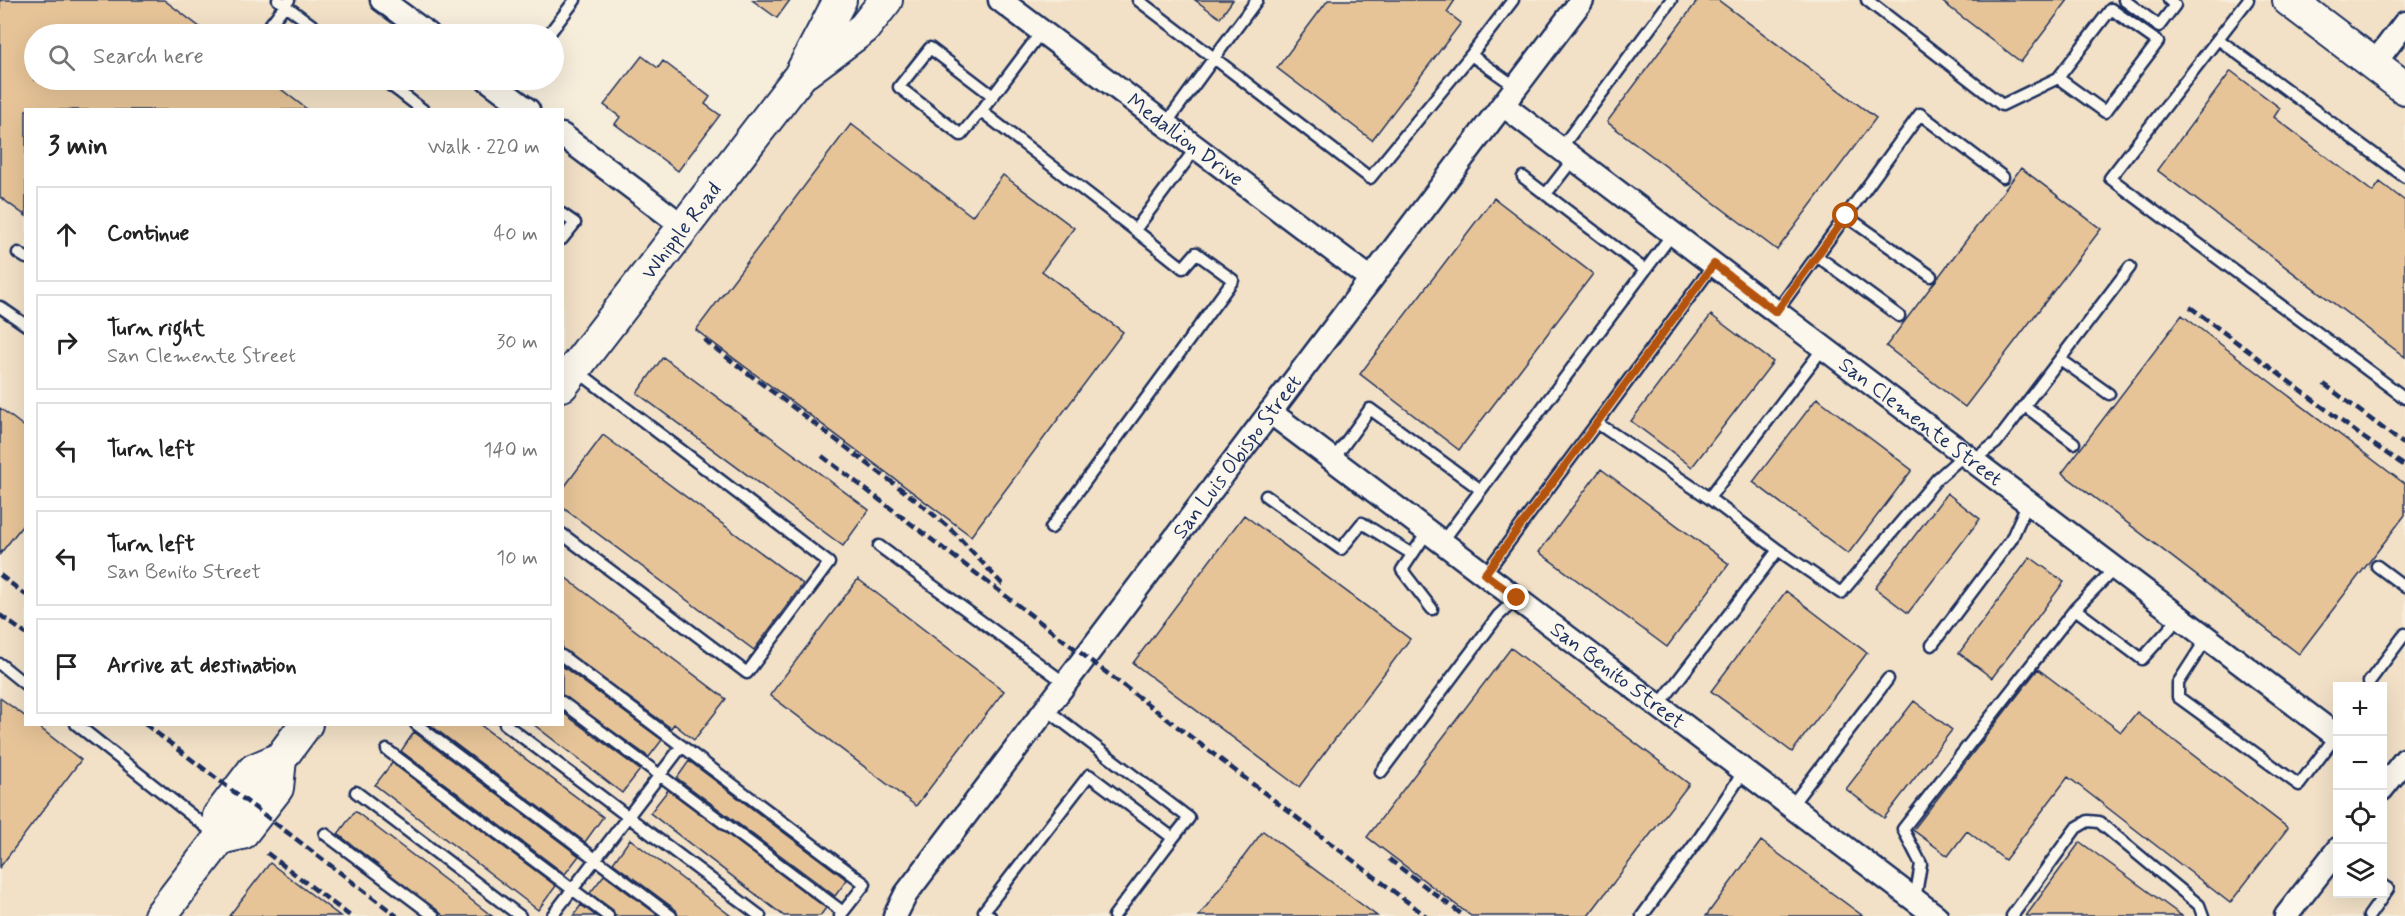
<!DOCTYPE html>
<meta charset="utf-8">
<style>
:root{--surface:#fff;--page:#f6f6f6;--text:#222;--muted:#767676;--line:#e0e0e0}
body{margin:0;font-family:Mynerve,sans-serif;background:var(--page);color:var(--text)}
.controls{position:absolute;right:18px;bottom:18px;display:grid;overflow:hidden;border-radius:0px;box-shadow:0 6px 24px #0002}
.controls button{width:54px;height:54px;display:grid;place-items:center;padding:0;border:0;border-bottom:2px solid var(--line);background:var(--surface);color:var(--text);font:30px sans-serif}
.stop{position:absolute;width:18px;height:18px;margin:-14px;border:4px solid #b45309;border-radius:50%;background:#fff}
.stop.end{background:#b45309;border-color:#fff;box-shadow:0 2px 6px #0008}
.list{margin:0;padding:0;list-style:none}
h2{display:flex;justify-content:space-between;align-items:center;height:78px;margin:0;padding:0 24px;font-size:26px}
h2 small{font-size:20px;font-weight:400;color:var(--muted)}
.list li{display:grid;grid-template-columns:39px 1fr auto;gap:18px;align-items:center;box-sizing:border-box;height:96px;margin:0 12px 12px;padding:0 12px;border:2px solid var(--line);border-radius:0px}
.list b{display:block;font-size:22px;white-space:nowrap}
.list p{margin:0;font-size:20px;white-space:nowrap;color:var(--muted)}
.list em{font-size:20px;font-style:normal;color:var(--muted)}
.icon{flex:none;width:33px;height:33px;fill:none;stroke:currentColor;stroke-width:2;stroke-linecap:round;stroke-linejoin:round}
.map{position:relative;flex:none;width:2405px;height:916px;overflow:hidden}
.search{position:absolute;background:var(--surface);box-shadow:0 6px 24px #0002;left:24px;top:24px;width:540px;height:66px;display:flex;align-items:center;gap:15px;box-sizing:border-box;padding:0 21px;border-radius:33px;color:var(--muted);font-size:22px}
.panel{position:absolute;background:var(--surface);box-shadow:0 6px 24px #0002;left:24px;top:108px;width:540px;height:618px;border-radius:0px}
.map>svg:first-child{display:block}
.built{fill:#f2e1c7;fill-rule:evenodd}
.building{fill:#e7c498;stroke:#1b2f5e;stroke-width:1.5}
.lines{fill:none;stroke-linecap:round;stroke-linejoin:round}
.lane-casing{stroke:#1b2f5e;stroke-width:15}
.street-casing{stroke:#1b2f5e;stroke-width:27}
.secondary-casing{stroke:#1b2f5e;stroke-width:36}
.lane{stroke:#fbf7ec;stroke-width:10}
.street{stroke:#fbf7ec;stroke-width:22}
.secondary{stroke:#fbf7ec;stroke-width:32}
.rail{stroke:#1b2f5e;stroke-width:4.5;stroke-dasharray:9 4.5;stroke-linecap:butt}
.route{stroke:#b45309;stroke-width:8}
.labels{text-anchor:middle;stroke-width:4.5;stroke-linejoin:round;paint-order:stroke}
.street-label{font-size:21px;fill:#1b2f5e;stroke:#fbf7ec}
</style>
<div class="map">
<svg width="2405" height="916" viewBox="0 0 2405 916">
<rect width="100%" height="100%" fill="#f7eddb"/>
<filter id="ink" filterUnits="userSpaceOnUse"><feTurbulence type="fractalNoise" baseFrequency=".0167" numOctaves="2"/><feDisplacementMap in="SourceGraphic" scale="12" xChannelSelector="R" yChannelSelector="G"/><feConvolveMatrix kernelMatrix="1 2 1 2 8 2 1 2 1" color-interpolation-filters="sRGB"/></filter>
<g filter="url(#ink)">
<!-- built -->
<path class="built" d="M 0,0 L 382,0 L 428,34 L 34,34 L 34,80 L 488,80 L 528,109 L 26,110 L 26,724 L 562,724 L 563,135 L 683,225 L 886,0 L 2405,0 L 2405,916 L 0,916 ZM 2338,686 L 2382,686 L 2382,894 L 2338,894 Z"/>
<!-- building -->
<path class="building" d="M 0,0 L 164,0 L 209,34 L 34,34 L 34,80 L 269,80 L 308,110 L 26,110 L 26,216 L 0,197 Z
M 752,0 L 790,0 L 777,18 Z
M 1195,0 L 1233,0 L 1220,18 Z
M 1328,0 L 1455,0 L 1447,12 L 1461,23 L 1372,140 L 1277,68 Z
M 1698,0 L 1718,0 L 1876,118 L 1777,250 L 1607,122 Z
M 1940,0 L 2068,0 L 2021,62 Z
M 642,56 L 658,68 L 663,61 L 710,97 L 705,104 L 720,115 L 678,171 L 615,124 L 620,117 L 604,105 Z
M 2231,71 L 2280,108 L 2274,117 L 2373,192 L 2380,182 L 2405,201 L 2405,357 L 2157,170 Z
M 851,124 L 972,216 L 1003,175 L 1074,228 L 1042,271 L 1123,332 L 971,536 L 696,330 Z
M 2021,168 L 2101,229 L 1965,407 L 1886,346 Z
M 1494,198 L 1593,274 L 1459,450 L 1360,374 Z
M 1711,315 L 1773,362 L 1692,467 L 1631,421 Z
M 2182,315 L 2405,484 L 2405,515 L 2299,654 L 2062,473 Z
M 663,357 L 869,510 L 843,546 L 637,393 Z
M 1817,398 L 1912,470 L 1848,554 L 1753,482 Z
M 0,408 L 26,428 L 26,521 L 0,554 Z
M 603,435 L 803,584 L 754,650 L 562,507 L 562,490 Z
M 1601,469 L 1729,564 L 1667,647 L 1539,552 Z
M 1947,493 L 1980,519 L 1908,613 L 1875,588 Z
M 1244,515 L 1410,639 L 1299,787 L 1133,663 Z
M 2030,557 L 2064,582 L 1992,678 L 1959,653 Z
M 562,575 L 726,699 L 694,740 L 674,724 L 671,728 L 562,649 Z
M 858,579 L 1004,691 L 916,806 L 770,695 Z
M 1786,591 L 1867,653 L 1792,752 L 1711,691 Z
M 1511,648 L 1689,784 L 1588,916 L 1471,916 L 1367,837 Z
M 562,666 L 662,740 L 649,757 L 562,695 Z
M 2038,669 L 2121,732 L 2137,712 L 2288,828 L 2230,903 L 2068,777 L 2005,860 L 1967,831 L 1948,856 L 1913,830 Z
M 0,698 L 26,717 L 26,724 L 35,724 L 81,760 L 0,867 Z
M 1914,701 L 1952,730 L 1884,818 L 1846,789 Z
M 562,712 L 640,770 L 622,793 L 533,724 L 562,724 Z
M 429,724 L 479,724 L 603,817 L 585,842 Z
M 414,732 L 579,856 L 565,874 L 401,751 Z
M 689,761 L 847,880 L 835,896 L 677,778 Z
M 392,763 L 556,886 L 538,910 L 375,785 Z
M 668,790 L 826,908 L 820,916 L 784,916 L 650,813 Z
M 355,811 L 492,916 L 444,916 L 338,834 Z
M 1263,831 L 1377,916 L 1199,916 Z
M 630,839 L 731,916 L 678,916 L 676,910 L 613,863 Z
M 1761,841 L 1863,916 L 1706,916 Z
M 2080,842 L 2182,916 L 2026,916 Z
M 270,863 L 340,916 L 229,916 Z
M 604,875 L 659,916 L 615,916 L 613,910 L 590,893 Z
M 581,905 L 596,916 L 573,916 Z"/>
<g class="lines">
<defs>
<path id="lane" d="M 278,0 L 324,34
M 1138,0 L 1214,58 L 1257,0
M 1513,0 L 1471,55 L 1516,87
M 1867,0 L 2002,105 L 2058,78 L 2111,9 L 2158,42 L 2105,112 L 2058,78
M 2124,0 L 2159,26 L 2175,5 L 2169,0
M 2248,0 L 2110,178 L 2405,398
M 263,34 L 289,0
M 549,34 L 575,0
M 2218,39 L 2405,177
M 383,80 L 401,93 L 411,80
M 401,93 L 423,110
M 993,96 L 1042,31
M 981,111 L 993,96 L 930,48 L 899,87 L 961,135 L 981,111 L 1135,230 L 1196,148
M 1165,125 L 1214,58 L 1370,178 L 1471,55
M 1561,148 L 1671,0
M 1523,177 L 1645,270
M 1546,194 L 1574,158
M 562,214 L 575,223 L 562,239
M 1846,216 L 1931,276
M 18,253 L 26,258
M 1817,256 L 1899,316
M 0,307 L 26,325
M 1776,312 L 1920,114 L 2003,177
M 2060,359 L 2109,394
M 2025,406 L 2074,443
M 1333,460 L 1370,409 L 1481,490
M 1973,460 L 1996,443 L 2130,267
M 1266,496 L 1341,549 L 1362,523 L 1412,554
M 1709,498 L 1597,423 L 1714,264
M 1051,528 L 1233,280 L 1196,253 L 1183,268 L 1135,230
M 1428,531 L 1402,570 L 1432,609
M 562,534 L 747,673 L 829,563 L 576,370
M 1442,542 L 1673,233
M 879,546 L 1065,683
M 1778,550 L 1709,498 L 1824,347
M 2377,566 L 2405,587
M 2115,568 L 2075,609 L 2142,659 L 2180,617
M 1485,574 L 1597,423
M 2207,638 L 2178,683 L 2178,697 L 2299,785 L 2336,736
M 1932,645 L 2011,540 L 2028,502
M 562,656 L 865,884 L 840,916
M 0,664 L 26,685
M 2369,682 L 2405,634
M 562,702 L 843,912
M 1659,705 L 1778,550 L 1841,593 L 1937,479 L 1965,454
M 1046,709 L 1189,818 L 1173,838
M 76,724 L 215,834
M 416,724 L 671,916
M 505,724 L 760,916
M 387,750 L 608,916
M 1381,772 L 1498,616 L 1517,598
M 356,792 L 520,916
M 1791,806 L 1888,679
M 325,834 L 434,916
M 1915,900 L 1921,864 L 1903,829 L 2075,609
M 552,916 L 682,746
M 990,916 L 984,911 L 1089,775 L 1173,838 L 1114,916
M 1642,916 L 1700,837 L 1744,771
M 2012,916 L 2076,828 L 2088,821 L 2099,822 L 2199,905 L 2203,916
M 2369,916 L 2388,889 L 2382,885"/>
<g id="street">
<path d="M 382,0 L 428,34"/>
<path id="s1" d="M 1000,0 L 1371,279"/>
<path d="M 2374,64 L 2405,23"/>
<path d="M 488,80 L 528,110"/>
<path id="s2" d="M 1503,105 L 2338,737"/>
<path d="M 562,135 L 683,226"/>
<path id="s3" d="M 1270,412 L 1936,916"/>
<path d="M 2382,789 L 2405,760"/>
<path id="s4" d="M 895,916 L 906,894 L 1582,0"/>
<path d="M 2286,916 L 2338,849"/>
</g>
<g id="secondary">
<path d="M 2289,0 L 2405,88"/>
<path d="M 805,72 L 864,28 L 886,0"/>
<path id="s5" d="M 562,385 L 800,76 L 840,0"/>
<path d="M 220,838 L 242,833 L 277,788 L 280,759"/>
<path d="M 160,916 L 220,838 L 219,816 L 254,770 L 280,759 L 306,724"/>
</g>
</defs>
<!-- lane casing -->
<use href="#lane" class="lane-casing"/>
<!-- street casing -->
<use href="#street" class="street-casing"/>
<!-- secondary casing -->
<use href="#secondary" class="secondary-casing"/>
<!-- lane -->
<use href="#lane" class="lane"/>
<!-- street -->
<use href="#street" class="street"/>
<!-- secondary -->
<use href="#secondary" class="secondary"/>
<!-- rail -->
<path class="rail" d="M 2190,307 L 2364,438 L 2405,466
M 704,340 L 917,501 L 953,531 L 1005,587
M 2324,384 L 2405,445
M 822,456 L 1426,916
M 0,575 L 26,595
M 0,615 L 26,634
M 145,724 L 397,916
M 267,853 L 350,916
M 1389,859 L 1464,916"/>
</g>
</g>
<g class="lines" filter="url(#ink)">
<!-- route -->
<path class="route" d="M 1517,598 L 1485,574 L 1714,264 L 1776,312 L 1846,216"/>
</g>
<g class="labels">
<!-- street labels -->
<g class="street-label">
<text dy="7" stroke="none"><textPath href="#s1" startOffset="232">Medallion Drive</textPath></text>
<text dy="7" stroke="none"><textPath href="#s5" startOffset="195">Whipple Road</textPath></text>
<text dy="7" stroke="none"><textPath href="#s2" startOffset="524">San Clemente Street</textPath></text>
<text dy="7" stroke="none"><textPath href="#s4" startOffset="573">San Luis Obispo Street</textPath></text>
<text dy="7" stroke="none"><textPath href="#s3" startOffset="436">San Benito Street</textPath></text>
</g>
</g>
</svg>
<div class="controls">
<button>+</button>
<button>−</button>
<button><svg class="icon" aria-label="locate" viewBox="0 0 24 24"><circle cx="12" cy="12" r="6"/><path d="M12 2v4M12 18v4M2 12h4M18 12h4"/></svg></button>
<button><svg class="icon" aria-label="layers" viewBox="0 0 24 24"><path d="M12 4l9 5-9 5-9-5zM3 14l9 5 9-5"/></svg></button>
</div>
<div class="stop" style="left:1846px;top:216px"></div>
<div class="stop end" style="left:1517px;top:598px"></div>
<div class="search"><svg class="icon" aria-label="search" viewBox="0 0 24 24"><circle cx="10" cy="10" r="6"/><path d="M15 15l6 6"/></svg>Search here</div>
<section class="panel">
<h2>3 min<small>Walk · 220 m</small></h2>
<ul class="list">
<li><svg class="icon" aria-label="ahead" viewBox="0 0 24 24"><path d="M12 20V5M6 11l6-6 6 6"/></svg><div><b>Continue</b></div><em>40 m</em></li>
<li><svg class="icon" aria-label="right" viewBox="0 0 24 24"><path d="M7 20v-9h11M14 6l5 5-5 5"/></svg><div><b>Turn right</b><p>San Clemente Street</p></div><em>30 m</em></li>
<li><svg class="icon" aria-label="left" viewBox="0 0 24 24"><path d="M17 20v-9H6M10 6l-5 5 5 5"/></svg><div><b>Turn left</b></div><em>140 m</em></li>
<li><svg class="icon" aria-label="left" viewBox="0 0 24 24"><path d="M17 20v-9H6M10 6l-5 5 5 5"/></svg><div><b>Turn left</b><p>San Benito Street</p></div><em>10 m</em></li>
<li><svg class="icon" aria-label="arrive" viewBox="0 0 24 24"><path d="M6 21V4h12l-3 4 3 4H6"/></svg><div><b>Arrive at destination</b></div></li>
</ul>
</section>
</div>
